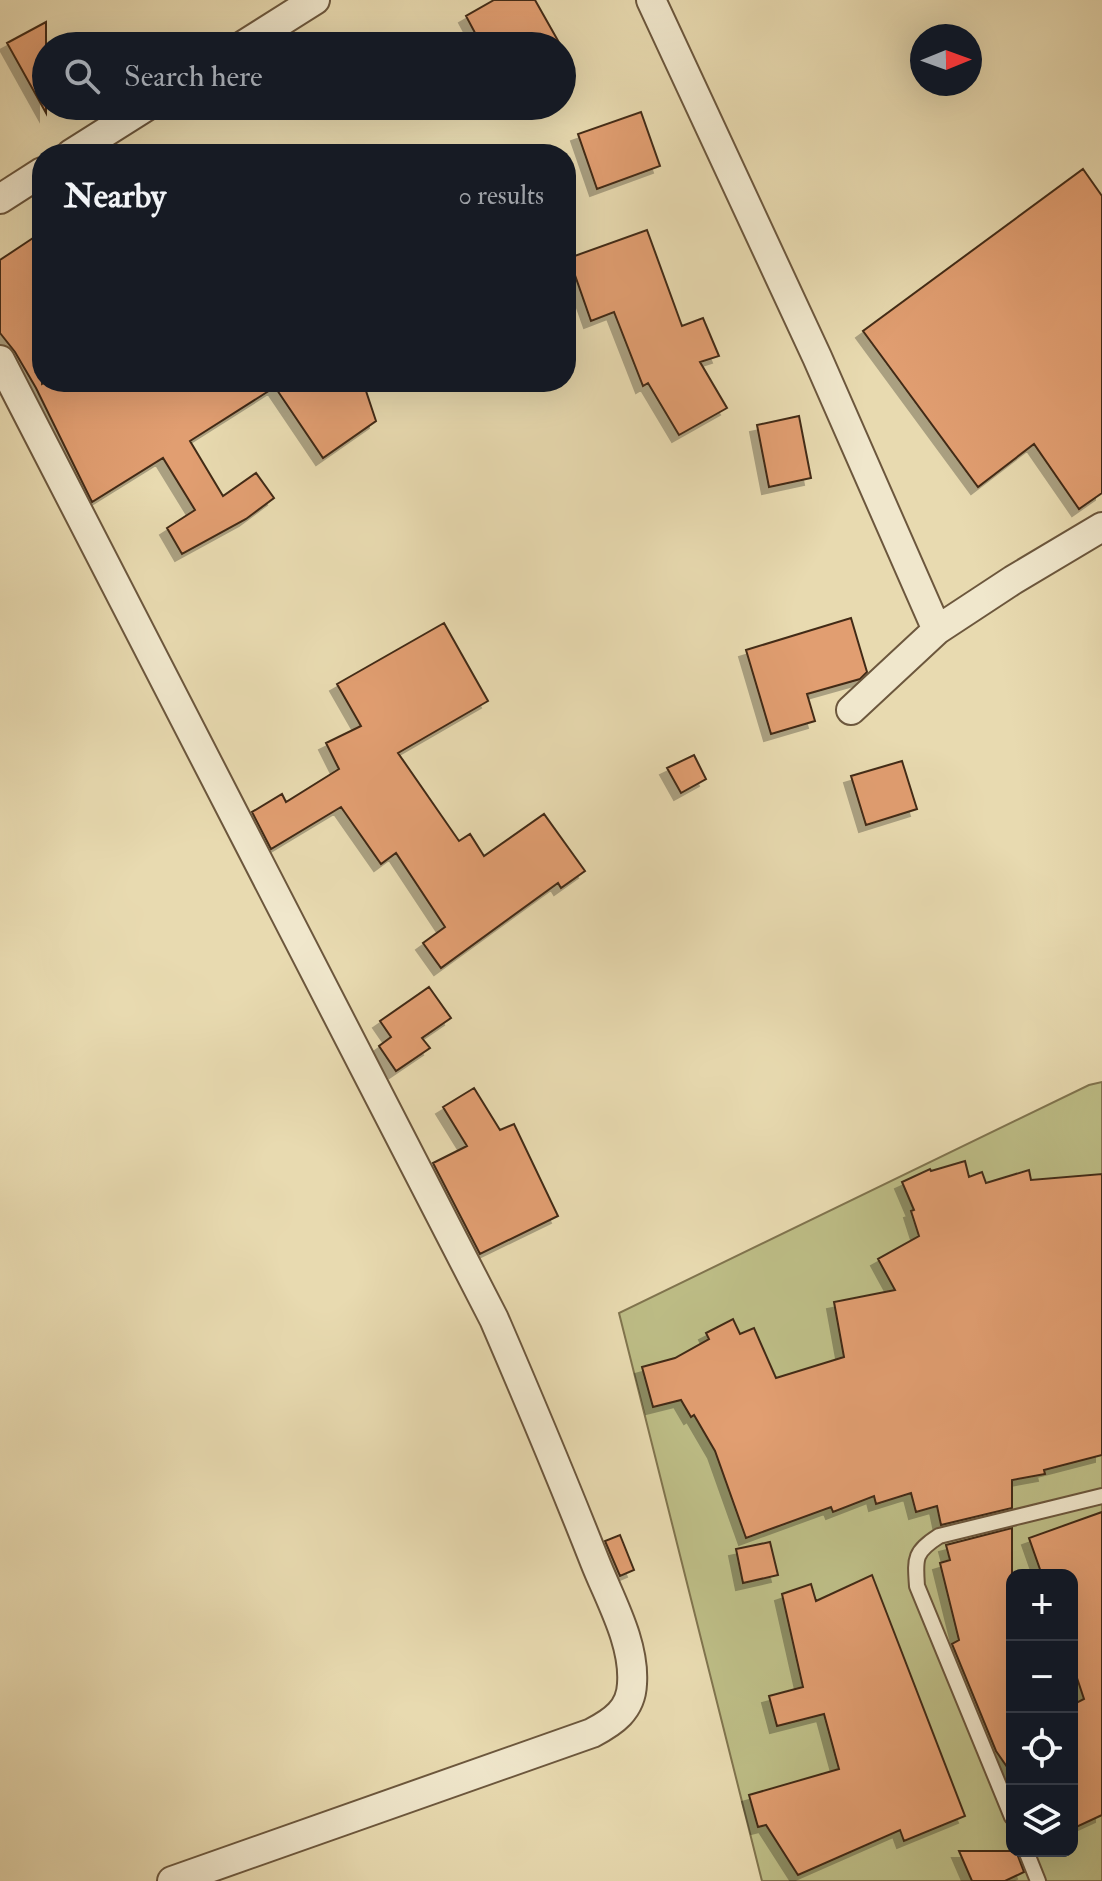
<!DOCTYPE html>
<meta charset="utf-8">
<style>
:root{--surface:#171b24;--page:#20242c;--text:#f1f3f6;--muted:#9ea1a6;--line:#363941}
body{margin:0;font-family:"IM FELL Double Pica",serif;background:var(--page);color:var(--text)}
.controls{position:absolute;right:24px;bottom:24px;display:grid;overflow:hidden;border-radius:16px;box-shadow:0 8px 32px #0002}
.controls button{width:72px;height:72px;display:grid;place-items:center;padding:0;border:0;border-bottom:2px solid var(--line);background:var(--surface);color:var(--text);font:40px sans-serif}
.compass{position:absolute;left:910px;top:24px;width:72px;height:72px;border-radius:50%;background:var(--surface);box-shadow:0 8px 32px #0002;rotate:89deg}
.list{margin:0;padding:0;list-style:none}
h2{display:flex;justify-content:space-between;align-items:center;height:104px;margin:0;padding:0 32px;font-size:34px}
h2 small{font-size:26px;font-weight:400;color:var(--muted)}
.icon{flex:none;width:44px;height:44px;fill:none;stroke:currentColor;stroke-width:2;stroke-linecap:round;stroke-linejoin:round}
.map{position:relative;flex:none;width:1102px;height:1881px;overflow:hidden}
.search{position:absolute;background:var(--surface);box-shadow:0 8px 32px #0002;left:32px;top:32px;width:544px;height:88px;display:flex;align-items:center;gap:20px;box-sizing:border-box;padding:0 28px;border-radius:44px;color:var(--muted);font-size:30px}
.panel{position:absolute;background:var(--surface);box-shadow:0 8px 32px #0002;left:32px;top:144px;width:544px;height:248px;border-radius:32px}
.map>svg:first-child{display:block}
.green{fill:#bdbd86;stroke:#80744e;stroke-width:2;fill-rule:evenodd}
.building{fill:#e19e71;stroke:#422b17;stroke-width:2;filter:url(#shadow)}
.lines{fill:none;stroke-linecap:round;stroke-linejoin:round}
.service-casing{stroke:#6c573d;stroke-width:18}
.minor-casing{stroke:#6c573d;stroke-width:32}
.service{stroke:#f0e7cc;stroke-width:14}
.minor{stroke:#f0e7cc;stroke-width:28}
</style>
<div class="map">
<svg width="1102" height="1881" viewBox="0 0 1102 1881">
<defs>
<filter id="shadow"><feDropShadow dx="-7" dy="7" stdDeviation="0" flood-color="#0004"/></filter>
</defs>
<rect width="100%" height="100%" fill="#e8dab0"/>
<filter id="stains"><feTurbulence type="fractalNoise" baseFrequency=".0025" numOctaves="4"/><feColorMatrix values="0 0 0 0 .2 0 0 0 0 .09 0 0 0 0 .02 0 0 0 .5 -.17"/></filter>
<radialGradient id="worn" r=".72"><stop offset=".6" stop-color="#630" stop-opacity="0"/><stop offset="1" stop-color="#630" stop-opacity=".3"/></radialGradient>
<!-- green -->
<path class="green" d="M 1102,1082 L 1102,1881 L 762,1881 L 619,1313 L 1089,1085 ZM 1012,1575 L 1072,1575 L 1072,1851 L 1012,1851 Z"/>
<!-- building -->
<path class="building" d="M 494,0 L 535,0 L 561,46 L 482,46 L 466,16 Z
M 46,22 L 46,113 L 7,43 Z
M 641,112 L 660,166 L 597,189 L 578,134 Z
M 1083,169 L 1102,196 L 1102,493 L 1079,509 L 1034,444 L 978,487 L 863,331 Z
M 647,230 L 682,326 L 703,318 L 719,356 L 700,362 L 727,408 L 679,435 L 648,383 L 643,386 L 614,312 L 591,321 L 569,258 Z
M 42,232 L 42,384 L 46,382 L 363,382 L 376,421 L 323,458 L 275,387 L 190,441 L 223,496 L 256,473 L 274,498 L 246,519 L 182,554 L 167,528 L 195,510 L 163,458 L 92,502 L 36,388 L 15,352 L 0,333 L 0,260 Z
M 799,416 L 811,478 L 769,487 L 757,425 Z
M 851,618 L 867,672 L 860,679 L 807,694 L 815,721 L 771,734 L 746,650 Z
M 444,623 L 488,701 L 398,753 L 459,841 L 470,834 L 484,856 L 544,814 L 585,871 L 561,888 L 558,883 L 441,968 L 423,943 L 445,927 L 396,853 L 381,864 L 341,807 L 271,849 L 252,812 L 282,794 L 286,802 L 339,769 L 326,743 L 361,726 L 337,684 Z
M 694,755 L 706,779 L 681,793 L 667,768 Z
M 902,761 L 917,809 L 866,825 L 851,776 Z
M 429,987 L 451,1018 L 422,1038 L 430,1048 L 396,1071 L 379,1046 L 391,1037 L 380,1021 Z
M 474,1088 L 500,1130 L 514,1124 L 558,1216 L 480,1254 L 433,1163 L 467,1146 L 443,1107 Z
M 965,1161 L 969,1177 L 982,1172 L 986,1183 L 1029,1170 L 1031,1180 L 1102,1174 L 1102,1455 L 1044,1470 L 1045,1474 L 1012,1480 L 1012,1508 L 941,1525 L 937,1506 L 916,1512 L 911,1493 L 876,1504 L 874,1496 L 833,1512 L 831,1507 L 746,1538 L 715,1451 L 694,1415 L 691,1417 L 681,1400 L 653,1407 L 642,1367 L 675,1358 L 709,1339 L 706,1333 L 733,1319 L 740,1334 L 754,1328 L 776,1378 L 844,1357 L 834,1302 L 895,1290 L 878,1259 L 919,1236 L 911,1211 L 914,1210 L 902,1182 L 930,1169 L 931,1171 Z
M 1102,1512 L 1102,1815 L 1072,1829 L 1072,1705 L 1084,1699 L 1072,1663 L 1072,1575 L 1042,1575 L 1029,1538 Z
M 1012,1528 L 1012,1774 L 996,1751 L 952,1644 L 959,1640 L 940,1563 L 950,1560 L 946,1545 Z
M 620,1535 L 634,1570 L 620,1576 L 605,1541 Z
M 770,1542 L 778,1575 L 743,1583 L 736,1549 Z
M 872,1575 L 965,1816 L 904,1841 L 900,1830 L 798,1875 L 766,1825 L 758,1827 L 749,1795 L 839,1769 L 824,1714 L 777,1726 L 769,1696 L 803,1687 L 782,1594 L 811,1584 L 816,1601 Z
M 959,1851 L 1016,1851 L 1024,1872 L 1005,1881 L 972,1881 Z"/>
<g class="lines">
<defs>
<path id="service" d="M 1012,1817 L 917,1586 C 915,1558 914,1552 939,1536 L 1102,1496
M 1026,1851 L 1038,1881"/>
<path id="minor" d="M 651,0 L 817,357 L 937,630
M 242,46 L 315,0
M 71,154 L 147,106
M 0,199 L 42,172
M 0,360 L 494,1319 C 529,1400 563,1481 595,1562 C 610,1600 635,1643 632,1684 C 631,1710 613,1722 592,1733 L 172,1881
M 851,710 L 937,630 L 1013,580 L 1102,527"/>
</defs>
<!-- service casing -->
<use href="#service" class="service-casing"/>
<!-- minor casing -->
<use href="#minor" class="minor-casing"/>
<!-- service -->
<use href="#service" class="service"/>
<!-- minor -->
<use href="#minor" class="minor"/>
</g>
<rect width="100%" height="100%" filter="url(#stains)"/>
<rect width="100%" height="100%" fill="url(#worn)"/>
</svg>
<div class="controls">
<button>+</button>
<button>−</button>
<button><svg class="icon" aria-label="locate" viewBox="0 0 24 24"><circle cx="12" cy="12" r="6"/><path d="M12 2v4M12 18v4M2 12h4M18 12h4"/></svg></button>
<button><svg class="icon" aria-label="layers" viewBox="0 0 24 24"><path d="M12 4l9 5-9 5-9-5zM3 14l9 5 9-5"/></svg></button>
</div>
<svg class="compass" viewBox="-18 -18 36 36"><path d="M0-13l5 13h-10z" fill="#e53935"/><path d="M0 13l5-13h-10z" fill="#9ea1a6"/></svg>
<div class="search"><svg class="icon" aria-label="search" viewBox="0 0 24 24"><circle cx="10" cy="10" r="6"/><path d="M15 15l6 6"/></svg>Search here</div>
<section class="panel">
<h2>Nearby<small>0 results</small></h2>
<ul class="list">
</ul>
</section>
</div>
